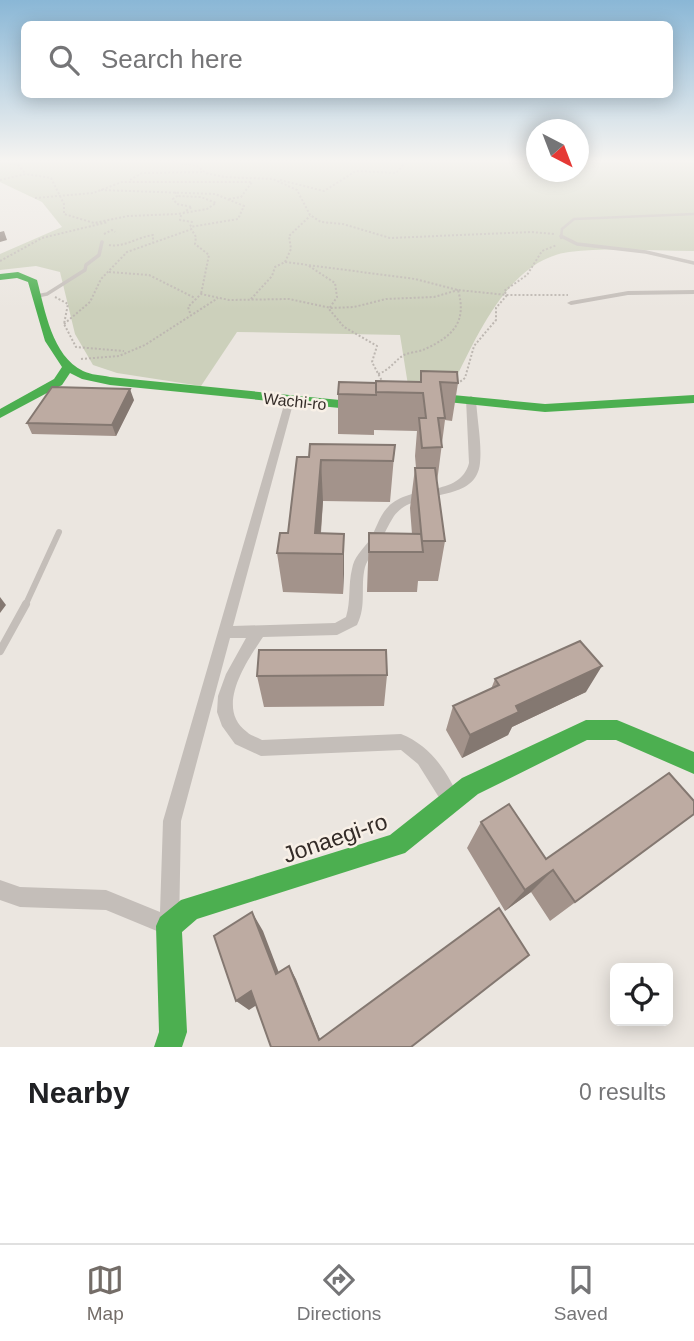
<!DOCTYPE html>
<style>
:root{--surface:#fff;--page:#f6f6f6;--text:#202124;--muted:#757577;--line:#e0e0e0;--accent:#746d68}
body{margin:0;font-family:Helvetica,sans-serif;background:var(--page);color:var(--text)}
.controls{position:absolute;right:21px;bottom:21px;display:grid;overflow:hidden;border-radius:10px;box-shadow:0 4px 18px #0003}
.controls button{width:63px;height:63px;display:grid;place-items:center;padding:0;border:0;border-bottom:2px solid var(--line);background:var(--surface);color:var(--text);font:35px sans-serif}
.compass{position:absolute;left:526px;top:119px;width:63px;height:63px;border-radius:50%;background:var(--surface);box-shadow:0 4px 18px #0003;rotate:138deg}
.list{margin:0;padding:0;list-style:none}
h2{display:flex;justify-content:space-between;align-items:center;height:91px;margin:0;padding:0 28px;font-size:30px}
h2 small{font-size:23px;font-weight:400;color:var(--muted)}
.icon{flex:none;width:38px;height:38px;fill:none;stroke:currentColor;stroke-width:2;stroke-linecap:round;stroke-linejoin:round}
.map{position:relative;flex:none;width:694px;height:1047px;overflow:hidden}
.search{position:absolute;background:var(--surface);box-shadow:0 4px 18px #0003;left:21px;right:21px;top:21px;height:77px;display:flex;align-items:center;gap:18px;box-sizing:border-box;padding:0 24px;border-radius:10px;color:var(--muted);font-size:26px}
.sheet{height:196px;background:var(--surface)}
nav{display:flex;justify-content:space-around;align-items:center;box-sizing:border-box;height:98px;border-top:2px solid var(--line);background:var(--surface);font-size:19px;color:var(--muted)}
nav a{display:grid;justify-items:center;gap:4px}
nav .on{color:var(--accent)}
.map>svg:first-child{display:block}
.green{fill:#ccd0bb}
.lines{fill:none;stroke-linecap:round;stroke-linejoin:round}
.path{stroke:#bdb7b1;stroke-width:2;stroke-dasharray:2 2;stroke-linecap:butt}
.lane-far3{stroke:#c4beb9;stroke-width:2.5}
.lane-far2{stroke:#c4beb9;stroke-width:3.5}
.lane-far1{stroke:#c4beb9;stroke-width:6}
.lane{stroke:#c4beb9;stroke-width:8}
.street{fill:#c4beb9;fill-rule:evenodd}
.fast{fill:#4caf50;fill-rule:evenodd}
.wall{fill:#a3938b}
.shaded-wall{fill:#847871}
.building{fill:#bdaba2;stroke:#847871;stroke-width:2}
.labels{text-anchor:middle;stroke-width:5;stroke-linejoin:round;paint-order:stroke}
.far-street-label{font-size:16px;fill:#342c28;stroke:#f8f0e7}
.near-street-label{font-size:23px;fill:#342c28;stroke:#f8f0e7}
</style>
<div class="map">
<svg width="694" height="1047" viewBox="0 0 694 1047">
<rect width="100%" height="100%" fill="#ebe6e0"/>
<!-- green -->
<path class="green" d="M 0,162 L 536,162 L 536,172 L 578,172 L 579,162 L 694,162 L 694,251 C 653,251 610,247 569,252 C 507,260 475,341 450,390 L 408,385 L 400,335 L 237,332 L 201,386 L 117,373 L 93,365 L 75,334 L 60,272 L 36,266 L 0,270 L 0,254 L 62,227 L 42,202 L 0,182 Z"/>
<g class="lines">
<!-- path -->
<path class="path" d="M 2,162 L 18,165 L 26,174
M 173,162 L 197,166 L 206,173 L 224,177 L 273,179 L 297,190 L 310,215 L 321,222 L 343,224 L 390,238 L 531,232 L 555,234
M 0,180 L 26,174 L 51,178 L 64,204 L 64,214 L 94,223 L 128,216 L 178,214 L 207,209 L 216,203 L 201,197 L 177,196
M 130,180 L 142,173 L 204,172
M 280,180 L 324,191 L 356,171 L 396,173 L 406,162
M 101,190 L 215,194 L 244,206 L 238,219 L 190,227
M 175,192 L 177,196 L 173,199 L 177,204 L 192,207 L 184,212
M 35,198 L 93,193 L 122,182 L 252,182 L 241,197 L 229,199
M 181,215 L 180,220 L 192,222 L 190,227 L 196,237 L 195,244 L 209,255 L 201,294
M 104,234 L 112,230 L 115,232
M 109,245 C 123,248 138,237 153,235 L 153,242
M 0,261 L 42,238 L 108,222
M 285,262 L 291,249 L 289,236 L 310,216
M 309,266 L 335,283 L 337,297 L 329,309 L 344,327 L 377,346 L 372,362 L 382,381
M 109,272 L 149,275 L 195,298
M 55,297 L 68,304 L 64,324 L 76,347 L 124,351
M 251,299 L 272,276 L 275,267 L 285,262 L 415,279 L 458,290 L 507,295 L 568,295
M 190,313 L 188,307 L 201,294 L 229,300 L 289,299 L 331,308 L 354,307 L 386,299 L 434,297 L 458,290
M 64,324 L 90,302 L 101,279 L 127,252 L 192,229
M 81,359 L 119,356 L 145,345 L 218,298
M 378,374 C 390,370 394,361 404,355 C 410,352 419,352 425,349 C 454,336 467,321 458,290
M 457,384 L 465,378 L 474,346 L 496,320 L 496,308 L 507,295 L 504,291 L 527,275 L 542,251 L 557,245"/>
<!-- lane-far3 -->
<path class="lane-far3" d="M 561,238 L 562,229 L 574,219 L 694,214"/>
<!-- lane-far2 -->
<path class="lane-far2" d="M 561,236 L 577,244 L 646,252 L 694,263
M 37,296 L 47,294 L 85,270 L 86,265 L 99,255 L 102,242"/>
<!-- lane-far1 -->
<path class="lane-far1" d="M 25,606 L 59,532"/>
<!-- lane -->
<path class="lane" d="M 0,651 L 26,604"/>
<!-- street -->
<path class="street" d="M 694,290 L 694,294 L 628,295 L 571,305 L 567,303 L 571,301 L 628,291 Z
M 471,396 L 476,399 C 477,419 482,444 480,463 C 476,505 415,487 394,516 C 388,525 384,535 379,544 C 374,552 368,558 365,567 C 360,587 367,605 357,625 L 337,635 L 263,637 C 247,661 214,708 247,732 C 251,736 257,737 262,740 L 401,734 C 431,746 448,772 460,801 L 457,807 L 451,810 L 445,807 L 418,764 L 401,750 L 261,756 L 235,744 L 222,726 L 217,712 L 218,696 L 226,674 L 246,638 L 230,638 L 181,821 L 179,926 L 176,933 L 169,936 L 106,910 L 20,907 L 0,900 L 0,880 L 20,887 L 106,890 L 160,912 L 163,821 L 286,398 L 292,398 L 294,400 L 233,626 L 335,623 L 346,617 C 351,601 348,585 352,569 C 354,557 362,550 369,541 C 376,530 379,516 388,507 C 411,483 460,498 469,463 L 466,399 Z"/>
<!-- fast -->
<path class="fast" d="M 18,272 L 37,280 C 45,310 52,356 83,371 C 91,375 101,375 110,377 L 360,402 L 366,406 L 360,410 L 110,385 L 82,379 L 70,373 L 62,385 L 0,418 L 0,409 L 54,379 L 62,367 L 45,341 L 28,282 L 17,278 L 0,280 L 0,274 Z
M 432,393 L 545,404 L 694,395 L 694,403 L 545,412 L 428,400 L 428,394 Z
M 586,720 L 617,720 L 694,752 L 694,774 L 616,740 L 587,740 L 478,794 L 405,853 L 197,919 L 182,932 L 187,1032 L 182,1047 L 154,1047 L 159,1032 L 156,926 L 160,917 L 181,900 L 390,835 L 462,778 Z"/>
</g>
<!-- wall -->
<path class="wall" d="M 421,371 L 458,383 L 452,421 L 445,420 L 437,482 L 445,541 L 438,581 L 418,581 L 417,592 L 367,592 L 369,533 L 412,534 L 410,508 L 415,468 L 416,468 L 415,456 L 417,431 L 374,430 L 374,424 L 374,435 L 338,434 L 338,394 L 420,382 Z
M 134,400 L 116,436 L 32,434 L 27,423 Z
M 395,445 L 390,502 L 323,501 L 321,533 L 344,534 L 343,594 L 283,592 L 277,553 L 288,533 L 309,457 Z
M 387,675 L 384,706 L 264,707 L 257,676 Z
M 495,679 L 586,692 L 512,727 L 508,735 L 462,758 L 446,730 L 453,706 L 491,689 Z
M 694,814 L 550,921 L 531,892 L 505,911 L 467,848 L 481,822 L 546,859 Z"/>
<!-- shaded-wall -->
<path class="shaded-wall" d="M 4,231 L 7,240 L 0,242 L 0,232 Z
M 130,389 L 134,400 L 116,436 L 112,425 Z
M 321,460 L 323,501 L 319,553 L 315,533 Z
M 344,534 L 344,574 L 343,594 L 343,554 Z
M 0,597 L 6,605 L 0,613 Z
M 602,666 L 586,692 L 512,727 L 508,735 L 462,758 L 470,735 L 516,706 Z
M 553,870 L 531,892 L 505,911 L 525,890 Z
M 252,912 L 263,931 L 284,986 L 276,974 Z
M 289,966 L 296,979 L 322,1044 L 319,1040 Z
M 251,991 L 263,1001 L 249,1010 L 236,1001 Z"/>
<!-- building -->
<path class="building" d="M 421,371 L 457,372 L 458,383 L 440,382 L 445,418 L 438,418 L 442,447 L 422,448 L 419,418 L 426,418 L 423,393 L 376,392 L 376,381 L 421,382 Z
M 339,382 L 376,383 L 376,395 L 338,394 Z
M 52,387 L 130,389 L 112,425 L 27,423 Z
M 310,444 L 395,445 L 393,461 L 321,460 L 315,533 L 344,534 L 343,554 L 277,553 L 280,533 L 288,533 L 297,457 L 309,457 Z
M 415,468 L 435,468 L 445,541 L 422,541 Z
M 369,533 L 421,534 L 423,552 L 369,552 Z
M 580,641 L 602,666 L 516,706 L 519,712 L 470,735 L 453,706 L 499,685 L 495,679 Z
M 259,650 L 386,650 L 387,675 L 257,676 Z
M 669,773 L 694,801 L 694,814 L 575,902 L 553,870 L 525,890 L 481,822 L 509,804 L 546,859 Z
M 499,908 L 529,955 L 411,1047 L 271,1047 L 251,991 L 236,1001 L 214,936 L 252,912 L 276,974 L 289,966 L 319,1040 Z"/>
<!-- sky -->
<linearGradient id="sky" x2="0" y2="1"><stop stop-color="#8ab7d6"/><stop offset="0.52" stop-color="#f6f4f1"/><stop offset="1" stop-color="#f6f4f1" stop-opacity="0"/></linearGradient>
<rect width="694" height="309" fill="url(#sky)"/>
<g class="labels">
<!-- far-street labels -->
<g class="far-street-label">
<text transform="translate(295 401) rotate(6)" y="6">Wachi-ro</text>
</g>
<!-- near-street labels -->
<g class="near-street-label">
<text transform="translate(335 838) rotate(-19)" y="8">Jonaegi-ro</text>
</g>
</g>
</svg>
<div class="controls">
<button><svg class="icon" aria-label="locate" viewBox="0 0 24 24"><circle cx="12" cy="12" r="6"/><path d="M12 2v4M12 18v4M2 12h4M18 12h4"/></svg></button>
</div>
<svg class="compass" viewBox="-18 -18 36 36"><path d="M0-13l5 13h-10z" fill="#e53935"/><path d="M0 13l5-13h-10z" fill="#757577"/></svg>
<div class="search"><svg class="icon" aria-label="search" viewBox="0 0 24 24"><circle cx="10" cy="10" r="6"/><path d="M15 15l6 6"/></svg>Search here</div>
</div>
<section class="sheet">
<h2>Nearby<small>0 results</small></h2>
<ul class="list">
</ul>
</section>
<nav>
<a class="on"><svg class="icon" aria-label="map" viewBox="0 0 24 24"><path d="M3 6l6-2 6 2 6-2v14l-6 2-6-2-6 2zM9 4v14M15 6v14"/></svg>Map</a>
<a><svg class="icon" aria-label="directions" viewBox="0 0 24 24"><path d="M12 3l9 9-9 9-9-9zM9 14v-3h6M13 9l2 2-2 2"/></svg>Directions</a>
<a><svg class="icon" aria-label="saved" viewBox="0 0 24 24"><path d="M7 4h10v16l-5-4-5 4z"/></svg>Saved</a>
</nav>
